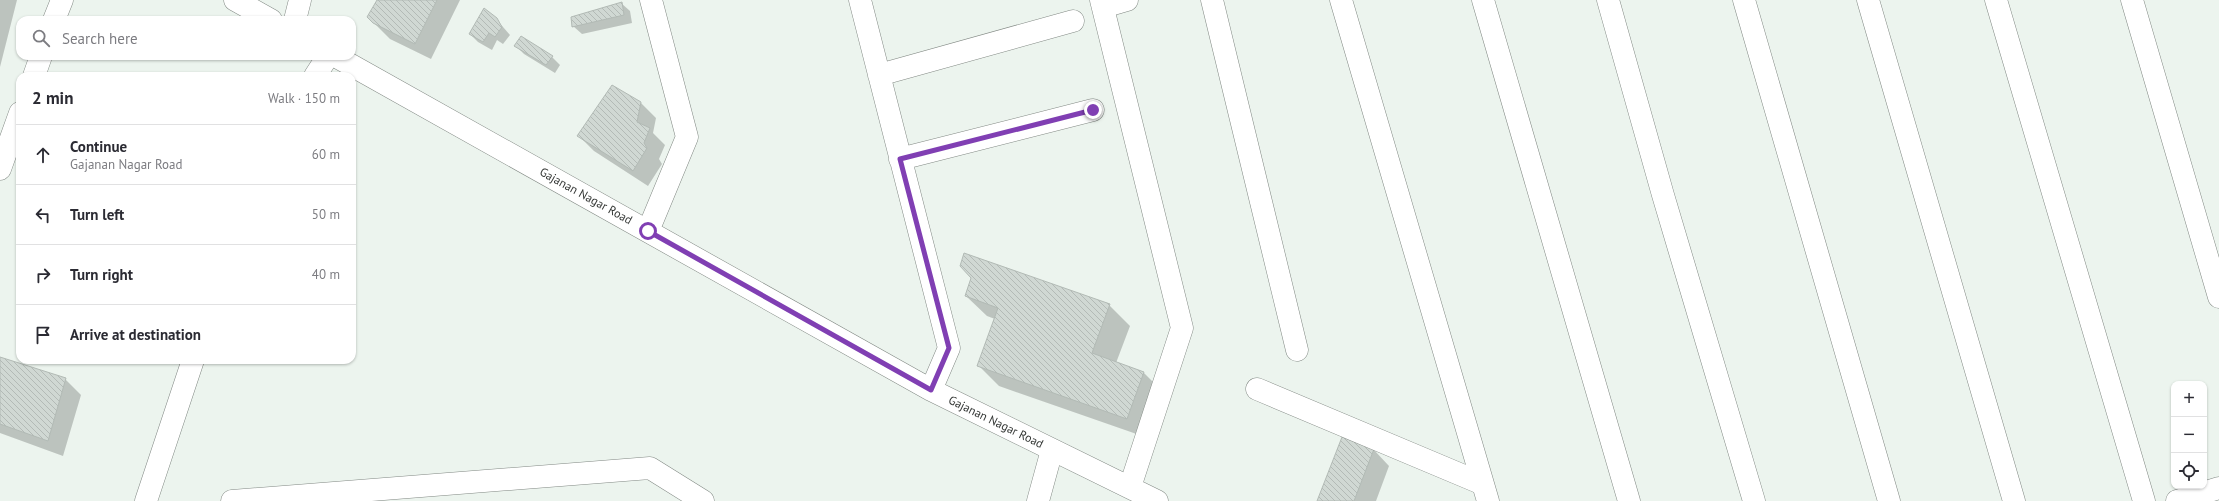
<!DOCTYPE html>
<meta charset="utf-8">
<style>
:root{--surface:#fff;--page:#f2f2f3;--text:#2b2b33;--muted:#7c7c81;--line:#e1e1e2}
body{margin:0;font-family:"PT Sans",sans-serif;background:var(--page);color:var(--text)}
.controls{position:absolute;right:12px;bottom:12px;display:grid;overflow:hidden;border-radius:8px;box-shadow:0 1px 3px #0004}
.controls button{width:36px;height:36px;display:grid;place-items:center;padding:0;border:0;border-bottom:1px solid var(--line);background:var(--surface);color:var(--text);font:20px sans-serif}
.stop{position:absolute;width:12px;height:12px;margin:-9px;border:3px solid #803fb3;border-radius:50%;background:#fff}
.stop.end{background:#803fb3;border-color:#fff;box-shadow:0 1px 4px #0008}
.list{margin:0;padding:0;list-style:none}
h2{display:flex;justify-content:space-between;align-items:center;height:52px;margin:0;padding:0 16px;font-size:17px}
h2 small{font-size:13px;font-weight:400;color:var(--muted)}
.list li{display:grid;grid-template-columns:26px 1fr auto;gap:12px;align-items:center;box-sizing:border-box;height:60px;padding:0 16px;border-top:1px solid var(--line)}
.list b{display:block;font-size:15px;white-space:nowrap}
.list p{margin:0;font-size:13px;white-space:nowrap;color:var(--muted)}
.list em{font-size:13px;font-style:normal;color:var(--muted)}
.icon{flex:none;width:22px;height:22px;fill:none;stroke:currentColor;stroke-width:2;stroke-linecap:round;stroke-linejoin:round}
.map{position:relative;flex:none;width:2219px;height:501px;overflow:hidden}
.search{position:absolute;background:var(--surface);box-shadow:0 1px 3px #0004;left:16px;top:16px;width:340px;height:44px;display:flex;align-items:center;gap:10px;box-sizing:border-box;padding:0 14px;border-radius:12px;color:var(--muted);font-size:15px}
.panel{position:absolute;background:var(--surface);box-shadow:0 1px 3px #0004;left:16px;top:72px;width:340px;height:292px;border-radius:12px}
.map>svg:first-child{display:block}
.shadow{fill:#0003}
.building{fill:url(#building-back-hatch);stroke:#b2bab5}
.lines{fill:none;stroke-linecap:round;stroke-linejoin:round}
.street-casing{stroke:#828984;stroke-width:23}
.secondary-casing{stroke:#828984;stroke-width:23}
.street{stroke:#fff;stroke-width:22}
.secondary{stroke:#fff;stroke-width:22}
.route{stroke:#803fb3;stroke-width:5}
.labels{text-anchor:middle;stroke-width:3;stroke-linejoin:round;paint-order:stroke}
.street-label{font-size:12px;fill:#343735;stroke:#fff}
</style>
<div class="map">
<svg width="2219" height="501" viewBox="0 0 2219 501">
<defs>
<pattern id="building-back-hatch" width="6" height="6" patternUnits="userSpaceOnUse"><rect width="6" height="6" fill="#d0d8d3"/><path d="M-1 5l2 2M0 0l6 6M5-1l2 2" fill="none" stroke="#b3bab6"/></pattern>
</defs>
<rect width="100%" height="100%" fill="#ecf4ee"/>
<!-- shadow -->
<path class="shadow" d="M 0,0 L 17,0 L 0,67 Z
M 378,0 L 460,0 L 431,59 L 390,39 L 368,17 Z
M 621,3 L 630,11 L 632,23 L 582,34 L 573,26 Z
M 496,19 L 510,35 L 503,44 L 497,40 L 492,50 L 478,42 L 470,34 Z
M 516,46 L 552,57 L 560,65 L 555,73 L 524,54 Z
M 641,103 L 656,118 L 653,133 L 665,145 L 659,159 L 662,164 L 648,186 L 594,151 L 579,136 Z
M 966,296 L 1109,305 L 1130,326 L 1116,363 L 1144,373 L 1164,393 L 1148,438 L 999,386 L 978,365 L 995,319 L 987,316 Z
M 0,358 L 65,379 L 81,395 L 63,456 L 0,433 Z
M 1342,438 L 1374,450 L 1389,466 L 1376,501 L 1318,501 Z"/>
<!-- building -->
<path class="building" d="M 377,0 L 437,0 L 415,44 L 373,23 L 367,17 Z
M 622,2 L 624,15 L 572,27 L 571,17 Z
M 484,8 L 497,18 L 502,27 L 495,37 L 489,33 L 483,42 L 469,34 Z
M 521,36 L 553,56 L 546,65 L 514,46 Z
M 612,85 L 641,102 L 637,122 L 650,128 L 644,143 L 647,148 L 633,171 L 577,136 Z
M 964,253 L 1110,304 L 1092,353 L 1144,372 L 1127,419 L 977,366 L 998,308 L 965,296 L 971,278 L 960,266 Z
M 0,357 L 66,378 L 48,441 L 0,424 Z
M 1342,437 L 1374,449 L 1354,501 L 1317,501 Z"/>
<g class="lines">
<defs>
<path id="street" d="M 235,0 L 271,20
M 860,0 L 949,348 L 931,390
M 1101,0 L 1182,328 L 1130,487
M 1212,0 L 1297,350
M 1341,0 L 1488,501
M 1483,0 L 1629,501
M 1608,0 L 1663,195 L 1754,501
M 1744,0 L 1889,501
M 1868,0 L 2014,501
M 1996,0 L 2144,501
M 2132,0 L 2219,297
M 1103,7 L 1127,0
M 295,20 L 300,0
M 335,56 L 931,390 L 1157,501
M 879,75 L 1073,21
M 315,76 L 328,56
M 900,159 L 1093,110
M 648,231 L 687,137 L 651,0
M 1257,389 L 1483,484
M 146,501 L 193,360
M 232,501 L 650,468 L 703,501
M 1038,501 L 1052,450
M 2177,501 L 2219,488"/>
<path id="secondary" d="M 54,20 L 62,0
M 34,76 L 41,56
M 0,169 L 20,113"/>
</defs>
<!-- street casing -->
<use href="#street" class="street-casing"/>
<!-- secondary casing -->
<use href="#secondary" class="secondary-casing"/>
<!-- street -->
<use href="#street" class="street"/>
<!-- secondary -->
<use href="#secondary" class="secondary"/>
</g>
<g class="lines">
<!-- route -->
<path class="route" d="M 648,231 L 931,390 L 949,348 L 900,159 L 1093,110"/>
</g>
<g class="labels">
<!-- street labels -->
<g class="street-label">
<text transform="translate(586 196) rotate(29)" y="4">Gajanan Nagar Road</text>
<text transform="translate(996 422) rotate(26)" y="4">Gajanan Nagar Road</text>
</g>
</g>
</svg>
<div class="controls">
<button>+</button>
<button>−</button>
<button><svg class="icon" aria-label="locate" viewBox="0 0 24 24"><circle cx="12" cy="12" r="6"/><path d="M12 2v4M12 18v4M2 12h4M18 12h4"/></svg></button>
</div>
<div class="stop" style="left:648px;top:231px"></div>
<div class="stop end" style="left:1093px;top:110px"></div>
<div class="search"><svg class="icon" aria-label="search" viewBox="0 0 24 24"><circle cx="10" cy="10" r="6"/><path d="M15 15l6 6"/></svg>Search here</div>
<section class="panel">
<h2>2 min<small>Walk · 150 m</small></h2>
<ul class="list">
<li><svg class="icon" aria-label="ahead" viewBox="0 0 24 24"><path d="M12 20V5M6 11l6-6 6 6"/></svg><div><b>Continue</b><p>Gajanan Nagar Road</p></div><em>60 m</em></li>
<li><svg class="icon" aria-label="left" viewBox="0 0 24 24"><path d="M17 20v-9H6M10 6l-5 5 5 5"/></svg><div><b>Turn left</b></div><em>50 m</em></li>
<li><svg class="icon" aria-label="right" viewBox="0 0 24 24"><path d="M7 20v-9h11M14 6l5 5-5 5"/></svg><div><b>Turn right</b></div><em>40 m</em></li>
<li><svg class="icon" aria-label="arrive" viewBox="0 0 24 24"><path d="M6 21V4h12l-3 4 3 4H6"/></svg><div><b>Arrive at destination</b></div></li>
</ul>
</section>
</div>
